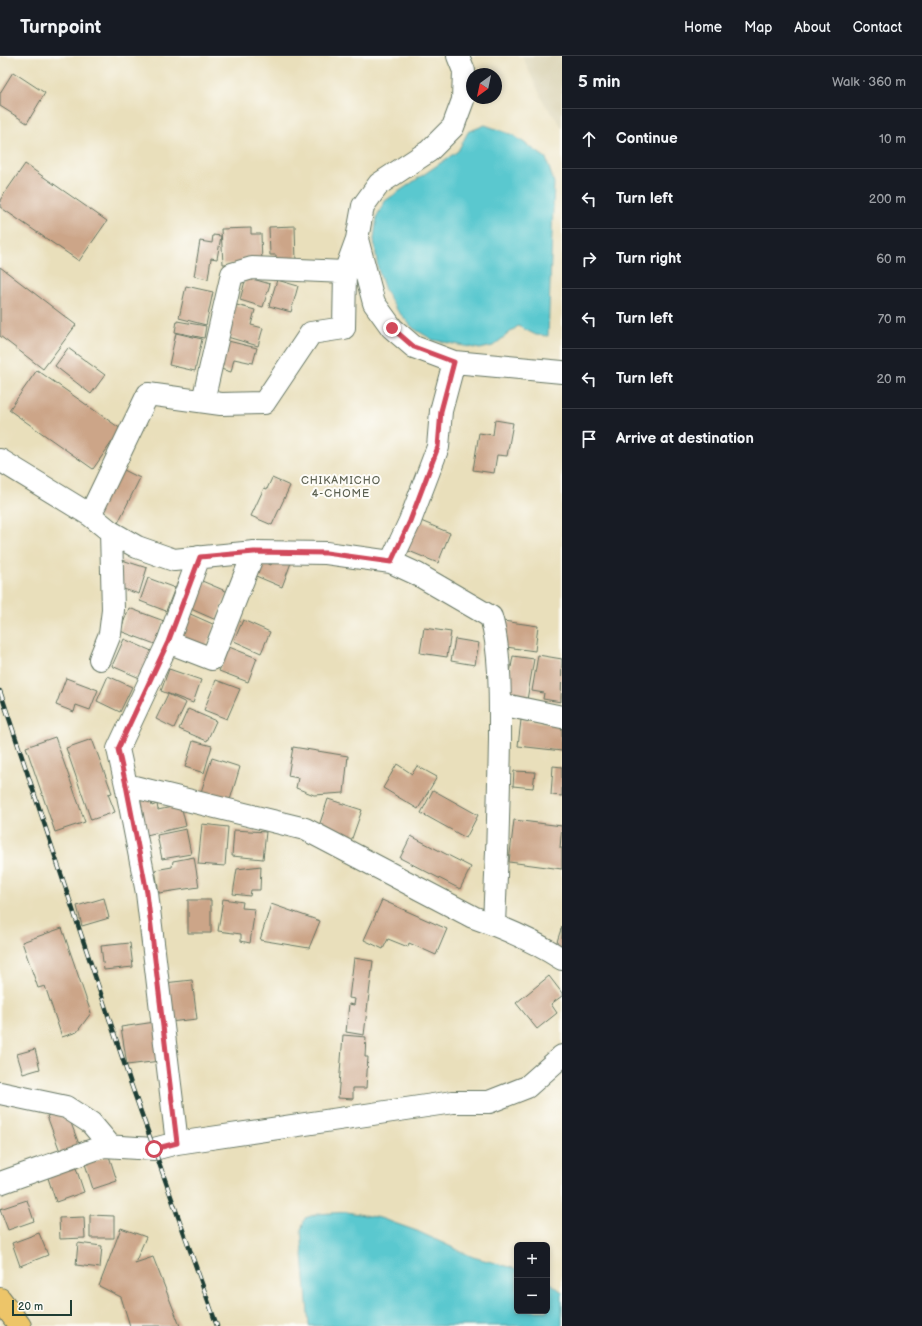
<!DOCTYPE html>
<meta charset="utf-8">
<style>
:root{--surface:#171b24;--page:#20242c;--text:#f1f3f6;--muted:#9ea1a6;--line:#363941}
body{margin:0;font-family:"Balsamiq Sans",sans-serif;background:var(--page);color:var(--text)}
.controls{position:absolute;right:12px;bottom:12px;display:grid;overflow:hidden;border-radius:6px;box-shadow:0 2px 6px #0003}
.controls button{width:36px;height:36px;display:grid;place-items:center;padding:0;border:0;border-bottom:1px solid var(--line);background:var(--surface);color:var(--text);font:20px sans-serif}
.compass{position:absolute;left:466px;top:12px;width:36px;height:36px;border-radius:50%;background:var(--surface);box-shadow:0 2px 6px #0003;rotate:213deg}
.scale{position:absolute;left:12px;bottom:10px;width:60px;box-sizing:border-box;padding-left:4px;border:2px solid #1f3d34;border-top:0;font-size:11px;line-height:14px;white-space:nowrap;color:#1f3d34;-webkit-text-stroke:3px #fdfcf7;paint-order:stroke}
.stop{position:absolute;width:12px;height:12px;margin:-9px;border:3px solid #d1495b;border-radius:50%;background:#fff}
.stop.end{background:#d1495b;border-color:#fff;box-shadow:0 1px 4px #0008}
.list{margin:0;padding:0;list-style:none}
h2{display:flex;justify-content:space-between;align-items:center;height:52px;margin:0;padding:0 16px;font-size:17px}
h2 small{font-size:13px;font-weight:400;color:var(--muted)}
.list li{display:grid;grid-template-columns:26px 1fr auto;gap:12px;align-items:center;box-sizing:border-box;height:60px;padding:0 16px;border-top:1px solid var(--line)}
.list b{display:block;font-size:15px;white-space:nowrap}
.list em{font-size:13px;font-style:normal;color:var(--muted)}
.icon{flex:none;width:22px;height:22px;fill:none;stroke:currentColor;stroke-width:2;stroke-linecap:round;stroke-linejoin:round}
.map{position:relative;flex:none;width:562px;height:1270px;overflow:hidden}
header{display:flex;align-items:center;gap:24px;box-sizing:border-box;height:56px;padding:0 20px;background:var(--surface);border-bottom:1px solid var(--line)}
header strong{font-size:19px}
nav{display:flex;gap:22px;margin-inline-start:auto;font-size:14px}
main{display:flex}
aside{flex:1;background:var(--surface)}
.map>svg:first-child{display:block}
.built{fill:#d9d2b2}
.water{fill:#5ac8cf;stroke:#3c8282}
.building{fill:#cca588}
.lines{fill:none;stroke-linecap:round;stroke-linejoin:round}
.street-casing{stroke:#667663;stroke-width:24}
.highway-casing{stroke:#667663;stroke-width:24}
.street{stroke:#fff;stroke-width:22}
.highway{stroke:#edc569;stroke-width:22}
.rail-casing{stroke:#1f3d34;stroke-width:4.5}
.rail{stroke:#fdfcf7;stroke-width:3;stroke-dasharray:9;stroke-linecap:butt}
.route{stroke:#d1495b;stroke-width:5}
.labels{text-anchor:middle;stroke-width:4;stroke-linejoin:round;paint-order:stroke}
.neighbourhood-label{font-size:11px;letter-spacing:1px;fill:#5c6151;stroke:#fdfcf7}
</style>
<header>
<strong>Turnpoint</strong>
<nav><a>Home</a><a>Map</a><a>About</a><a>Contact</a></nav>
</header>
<main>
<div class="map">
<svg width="562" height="1270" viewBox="0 0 562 1270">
<rect width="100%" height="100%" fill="#fdfcf7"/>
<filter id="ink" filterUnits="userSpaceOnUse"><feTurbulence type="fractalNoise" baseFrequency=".025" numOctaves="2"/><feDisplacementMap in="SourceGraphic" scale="8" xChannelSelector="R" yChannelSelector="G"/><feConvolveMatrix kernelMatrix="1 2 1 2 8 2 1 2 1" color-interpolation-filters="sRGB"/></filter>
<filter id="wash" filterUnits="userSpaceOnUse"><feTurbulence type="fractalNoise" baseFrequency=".012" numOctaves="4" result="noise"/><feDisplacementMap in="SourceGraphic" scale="16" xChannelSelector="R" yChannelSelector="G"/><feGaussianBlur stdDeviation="0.9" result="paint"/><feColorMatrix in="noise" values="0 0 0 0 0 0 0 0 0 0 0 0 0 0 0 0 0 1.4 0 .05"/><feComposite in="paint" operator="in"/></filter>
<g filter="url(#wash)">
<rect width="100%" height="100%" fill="#e9dfbb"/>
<!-- built -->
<path class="built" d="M 522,0 L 562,0 L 562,71 L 544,47 Z"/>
<!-- water -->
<path class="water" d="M 485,69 L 513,79 L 546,102 L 554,127 L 548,280 L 536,279 L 518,270 L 493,290 L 480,293 L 433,284 L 413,272 L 396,253 L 385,234 L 378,213 L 374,183 L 377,160 L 385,145 L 458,95 L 468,76 Z
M 347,1156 L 380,1162 L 417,1175 L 473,1201 L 517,1213 L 517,1255 L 547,1255 L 547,1224 L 562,1236 L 562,1270 L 309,1270 L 301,1174 L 305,1162 L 317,1158 Z"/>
<g id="blocks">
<!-- building -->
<path class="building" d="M 13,16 L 45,37 L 27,67 L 0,50 L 0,37 Z
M 25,108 L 107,165 L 79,205 L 0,151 L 0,144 Z
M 295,170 L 296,205 L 276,205 L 276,199 L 270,199 L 269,171 Z
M 251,172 L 251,178 L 261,178 L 262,207 L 223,208 L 221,173 Z
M 213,179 L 221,180 L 217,203 L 211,202 L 208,223 L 194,220 L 200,185 L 212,187 Z
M 0,211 L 76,269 L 43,313 L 0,280 Z
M 246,221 L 270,228 L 263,251 L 240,244 Z
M 277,224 L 298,230 L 291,256 L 269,250 Z
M 186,230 L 213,236 L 206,269 L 179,262 Z
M 233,248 L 255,254 L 251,269 L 263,272 L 258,290 L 224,280 Z
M 177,265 L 206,270 L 204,282 L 175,276 Z
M 176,277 L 202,283 L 195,315 L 169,309 Z
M 224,284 L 257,292 L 253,307 L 234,303 L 231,316 L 217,312 Z
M 68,292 L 105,319 L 91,338 L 55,310 Z
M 37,314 L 121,373 L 93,413 L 9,354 Z
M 495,364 L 513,367 L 507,400 L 497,399 L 494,417 L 473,414 L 479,377 L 493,379 Z
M 118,411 L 140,422 L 117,469 L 95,459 Z
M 272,422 L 290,430 L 272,469 L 251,460 L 264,432 L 267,433 Z
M 416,463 L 450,477 L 438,507 L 404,493 Z
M 276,497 L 292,504 L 282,531 L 256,520 L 262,505 L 271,509 Z
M 122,504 L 147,512 L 139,538 L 117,531 Z
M 148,522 L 175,532 L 166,555 L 140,545 Z
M 202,525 L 228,536 L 216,564 L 191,553 Z
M 129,552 L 164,565 L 155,588 L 120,575 Z
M 188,557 L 215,569 L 204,596 L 176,584 Z
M 243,564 L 270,576 L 261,597 L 234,585 Z
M 503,565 L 538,570 L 535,595 L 499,590 Z
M 424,572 L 451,576 L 447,601 L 420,597 Z
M 124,583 L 154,596 L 142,623 L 112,610 Z
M 455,583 L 479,587 L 475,609 L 451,605 Z
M 229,591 L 257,602 L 248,626 L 219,615 Z
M 538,599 L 562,603 L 561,646 L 543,643 L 544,637 L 532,635 Z
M 513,600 L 534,603 L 527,644 L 506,640 Z
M 169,613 L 201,624 L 193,647 L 161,635 Z
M 108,620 L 132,631 L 120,656 L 97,645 Z
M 66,622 L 98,634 L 90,654 L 76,649 L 74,656 L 56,649 Z
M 216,624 L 240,633 L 227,663 L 204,654 Z
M 168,638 L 186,647 L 174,672 L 156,663 Z
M 188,653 L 216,665 L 207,685 L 179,673 Z
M 521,664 L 562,668 L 562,695 L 518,690 Z
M 55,681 L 85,766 L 55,776 L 26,691 Z
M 92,683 L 112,737 L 108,738 L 115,756 L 91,764 L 66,692 Z
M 193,685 L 212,690 L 204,717 L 185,711 Z
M 293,691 L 348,700 L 344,737 L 314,739 L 296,732 L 298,722 L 288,720 Z
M 212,702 L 240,711 L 230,744 L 201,736 Z
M 397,708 L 412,718 L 417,710 L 437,721 L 418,753 L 383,732 Z
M 553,710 L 562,711 L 562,740 L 551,739 Z
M 514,715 L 535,716 L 533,732 L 513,730 Z
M 433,734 L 478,759 L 466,782 L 421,757 Z
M 150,743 L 152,750 L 157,748 L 158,754 L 181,749 L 186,770 L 142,780 L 134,746 Z
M 328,743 L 362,754 L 350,788 L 317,776 Z
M 514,764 L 562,770 L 560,792 L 562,792 L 562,813 L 509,806 Z
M 202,768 L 228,771 L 225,810 L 198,808 Z
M 186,773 L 191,798 L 162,803 L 157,779 Z
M 234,774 L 266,776 L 263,803 L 232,800 Z
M 411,780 L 471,811 L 460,833 L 400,802 Z
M 194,801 L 199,831 L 159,837 L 155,814 L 172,811 L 173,805 Z
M 261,810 L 260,834 L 251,834 L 250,840 L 233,838 L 237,813 Z
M 104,842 L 109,862 L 82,870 L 77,850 Z
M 223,843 L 243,846 L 242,852 L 255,853 L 250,887 L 241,885 L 241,878 L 218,875 Z
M 188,844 L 211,844 L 211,877 L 188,877 Z
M 382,844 L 447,873 L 436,899 L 409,887 L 408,891 L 388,883 L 383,893 L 364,884 Z
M 271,848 L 320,865 L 309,892 L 260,884 Z
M 562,870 L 562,894 L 555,892 Z
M 62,872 L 91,957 L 77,976 L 62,981 L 45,930 L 38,932 L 22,886 Z
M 130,887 L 133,911 L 104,914 L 101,890 Z
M 354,902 L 373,905 L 364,979 L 346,976 L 349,948 L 354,949 L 355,943 L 349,942 Z
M 549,920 L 562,937 L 562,940 L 551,948 L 557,957 L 537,973 L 516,947 Z
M 192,924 L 197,963 L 169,966 L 164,927 Z
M 155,966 L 160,1005 L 127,1009 L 121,971 Z
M 343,979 L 366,981 L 365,1001 L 368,1001 L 366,1032 L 353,1032 L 353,1043 L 338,1042 Z
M 35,993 L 40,1013 L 23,1018 L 17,998 Z
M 59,1056 L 62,1062 L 68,1059 L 80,1091 L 61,1098 L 47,1060 Z
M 109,1100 L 117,1125 L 93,1133 L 85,1108 Z
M 75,1109 L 84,1136 L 56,1146 L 47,1119 Z
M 27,1144 L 34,1165 L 8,1174 L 0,1153 Z
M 90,1159 L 114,1160 L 114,1182 L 90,1182 Z
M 84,1161 L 85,1182 L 60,1183 L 59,1162 Z
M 121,1172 L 146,1181 L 135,1207 L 153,1201 L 180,1270 L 130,1270 L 121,1241 L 99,1230 Z
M 39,1177 L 48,1199 L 20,1210 L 12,1187 Z
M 78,1187 L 102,1190 L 100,1212 L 76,1209 Z"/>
</g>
</g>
<g filter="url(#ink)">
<use href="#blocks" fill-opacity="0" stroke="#667663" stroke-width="1"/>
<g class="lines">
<defs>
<path id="street" d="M 458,0 L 464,15 L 463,44 L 453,71 L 429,95 L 379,128 L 363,150 L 357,183 L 374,247 L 392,272 L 414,291 L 454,306 L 562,316
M 203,345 L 232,218 L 252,212 L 345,216
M 0,404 L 90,459 L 111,476 L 137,491 L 174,504 L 254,496 L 326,497 L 391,506 L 417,518 L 491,561 C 501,595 500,647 500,682 C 499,745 497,806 494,868
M 90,459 L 148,338 L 221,348 L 264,347 L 311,277 L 344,272 L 345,216 L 357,183
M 391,506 L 410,465 L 438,391 L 441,355 L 454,306
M 168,586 L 212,603 L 254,496
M 100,603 L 110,578 L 113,554 L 111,476
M 500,648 L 562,661
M 126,729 L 305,773 L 473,861 C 504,872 534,885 562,903
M 0,1037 L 66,1051 L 91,1067 L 107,1086 L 104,1090
M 177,1087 L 147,837 L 126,729 L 118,693 L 168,586 L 199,501
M 0,1127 L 104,1090 L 154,1093 L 177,1087 L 453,1046 L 489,1046 L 527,1031 L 562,1000"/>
<path id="highway" d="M 0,1243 L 20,1270"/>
</defs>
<!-- street casing -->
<use href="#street" class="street-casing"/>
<!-- highway casing -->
<use href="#highway" class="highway-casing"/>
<!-- street -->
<use href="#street" class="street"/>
<!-- highway -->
<use href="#highway" class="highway"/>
<defs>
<path id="rail" d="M 0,635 L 131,1028 L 217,1270"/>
</defs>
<!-- rail casing -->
<use href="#rail" class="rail-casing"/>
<!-- rail -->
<use href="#rail" class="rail"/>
</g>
</g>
<g class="lines" filter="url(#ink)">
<!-- route -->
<path class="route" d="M 154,1093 L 177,1087 L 147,837 L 126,729 L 118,693 L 168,586 L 200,501 L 254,496 L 326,497 L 391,506 L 410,465 L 438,391 L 441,355 L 454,306 L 414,291 L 392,272"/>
</g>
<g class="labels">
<!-- neighbourhood labels -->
<g class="neighbourhood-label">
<text x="341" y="428">CHIKAMICHO<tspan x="341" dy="13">4-CHOME</tspan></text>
</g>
</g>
</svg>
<div class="controls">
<button>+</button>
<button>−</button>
</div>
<svg class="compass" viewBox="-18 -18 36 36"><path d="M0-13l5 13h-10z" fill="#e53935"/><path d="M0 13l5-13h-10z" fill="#9ea1a6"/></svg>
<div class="scale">20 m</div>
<div class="stop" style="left:154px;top:1093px"></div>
<div class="stop end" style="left:392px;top:272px"></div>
</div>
<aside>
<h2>5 min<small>Walk · 360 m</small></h2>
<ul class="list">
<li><svg class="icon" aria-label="ahead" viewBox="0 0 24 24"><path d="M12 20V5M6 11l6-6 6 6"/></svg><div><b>Continue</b></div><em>10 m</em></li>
<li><svg class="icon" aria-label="left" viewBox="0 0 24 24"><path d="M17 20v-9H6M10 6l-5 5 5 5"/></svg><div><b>Turn left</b></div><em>200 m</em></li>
<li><svg class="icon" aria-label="right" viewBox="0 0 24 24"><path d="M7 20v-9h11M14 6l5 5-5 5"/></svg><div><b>Turn right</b></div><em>60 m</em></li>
<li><svg class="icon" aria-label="left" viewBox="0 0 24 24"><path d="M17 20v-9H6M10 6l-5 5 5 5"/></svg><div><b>Turn left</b></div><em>70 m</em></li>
<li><svg class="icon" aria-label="left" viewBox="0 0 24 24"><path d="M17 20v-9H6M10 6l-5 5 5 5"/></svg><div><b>Turn left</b></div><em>20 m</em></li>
<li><svg class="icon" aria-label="arrive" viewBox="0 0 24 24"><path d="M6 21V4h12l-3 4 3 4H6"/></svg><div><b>Arrive at destination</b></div></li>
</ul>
</aside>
</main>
